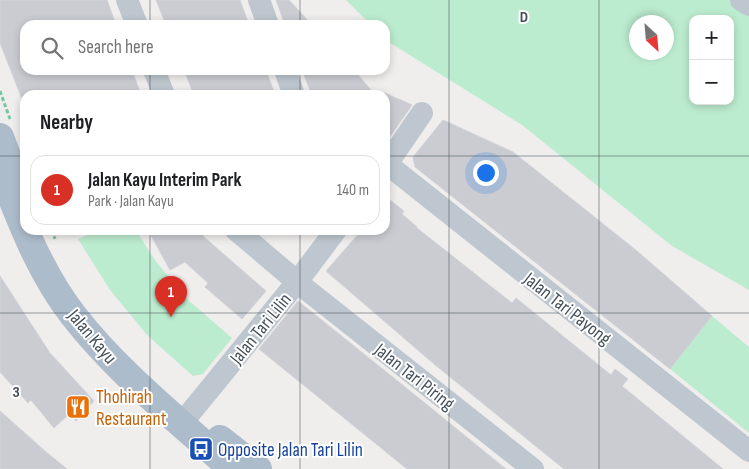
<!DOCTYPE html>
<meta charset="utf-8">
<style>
:root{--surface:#fff;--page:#f2f2f2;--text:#202124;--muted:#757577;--line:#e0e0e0;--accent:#d93025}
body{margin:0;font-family:"Sofia Sans Condensed",sans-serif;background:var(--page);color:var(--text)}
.controls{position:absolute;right:15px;top:15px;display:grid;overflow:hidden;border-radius:10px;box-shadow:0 2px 8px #0003}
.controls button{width:45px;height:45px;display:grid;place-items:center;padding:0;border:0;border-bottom:1px solid var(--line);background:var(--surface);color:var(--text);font:25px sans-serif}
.compass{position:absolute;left:629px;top:15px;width:45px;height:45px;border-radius:50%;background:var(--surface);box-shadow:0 2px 8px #0003;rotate:154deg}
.you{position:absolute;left:485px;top:172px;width:18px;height:18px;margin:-12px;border:4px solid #fff;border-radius:50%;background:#1a73e8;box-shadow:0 0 0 8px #1a73e833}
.badge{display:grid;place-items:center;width:32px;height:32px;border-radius:50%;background:var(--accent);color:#fff;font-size:16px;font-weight:700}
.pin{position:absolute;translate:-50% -41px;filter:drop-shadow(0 1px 2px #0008)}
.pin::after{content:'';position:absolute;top:26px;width:18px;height:15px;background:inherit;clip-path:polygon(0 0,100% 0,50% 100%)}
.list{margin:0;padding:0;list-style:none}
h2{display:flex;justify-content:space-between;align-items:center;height:65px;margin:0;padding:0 20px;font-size:21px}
h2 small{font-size:16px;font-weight:400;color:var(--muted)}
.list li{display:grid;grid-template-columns:32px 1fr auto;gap:15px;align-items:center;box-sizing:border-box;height:70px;margin:0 10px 10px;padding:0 10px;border:1px solid var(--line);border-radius:15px}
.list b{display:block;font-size:19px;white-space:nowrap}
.list p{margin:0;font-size:16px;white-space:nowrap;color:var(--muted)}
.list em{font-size:16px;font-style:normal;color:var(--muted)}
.icon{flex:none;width:28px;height:28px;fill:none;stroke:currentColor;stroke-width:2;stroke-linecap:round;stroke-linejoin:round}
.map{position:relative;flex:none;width:749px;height:469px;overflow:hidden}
.search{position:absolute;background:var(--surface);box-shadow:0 2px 8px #0003;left:20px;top:20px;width:370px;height:55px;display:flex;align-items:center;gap:12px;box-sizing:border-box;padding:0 18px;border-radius:15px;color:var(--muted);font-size:19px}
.panel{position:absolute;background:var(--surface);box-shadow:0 2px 8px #0003;left:20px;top:90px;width:370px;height:145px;border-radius:15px}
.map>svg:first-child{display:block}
.green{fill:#bceccf;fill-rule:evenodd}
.building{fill:#caccd2;stroke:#d1d3d8}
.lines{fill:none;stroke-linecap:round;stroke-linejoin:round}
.path{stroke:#76c8a0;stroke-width:3;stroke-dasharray:4 2.5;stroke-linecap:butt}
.minor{stroke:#bec7cf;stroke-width:22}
.major{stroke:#adbccb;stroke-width:28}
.grid{fill:none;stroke:#465059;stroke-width:1;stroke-opacity:0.55}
.labels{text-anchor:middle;stroke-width:4;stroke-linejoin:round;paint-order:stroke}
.street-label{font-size:19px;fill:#465059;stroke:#fff}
.food-label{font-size:19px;fill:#c56008;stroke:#fff;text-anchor:start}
.transit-label{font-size:19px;fill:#164399;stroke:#fff;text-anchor:start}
.grid-label{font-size:16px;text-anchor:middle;font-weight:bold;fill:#465059;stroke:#fff;stroke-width:4;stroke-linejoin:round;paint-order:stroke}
</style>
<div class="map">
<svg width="749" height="469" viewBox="0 0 749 469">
<rect width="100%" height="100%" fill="#f0eded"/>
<!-- green -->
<path class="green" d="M 346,0 L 749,0 L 749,290 L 672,246 L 522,125 L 387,41 L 385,39 L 385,25 L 371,25 ZM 693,19 L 730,19 L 730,101 L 693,101 ZM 636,22 L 666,22 L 666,52 L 636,52 Z
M 100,230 L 136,230 L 154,259 L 187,299 L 232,338 L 203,374 L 193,376 L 148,336 L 110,290 L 78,239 Z
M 712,316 L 749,347 L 749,433 L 670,369 Z"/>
<!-- building -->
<path class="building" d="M 0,0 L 107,0 L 116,25 L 25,25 L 25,70 L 132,70 L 141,95 L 25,95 L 24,104 L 0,43 Z
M 156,0 L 240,0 L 249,25 L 166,25 Z
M 276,0 L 289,0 L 312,25 L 285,25 Z
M 184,70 L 266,70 L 275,95 L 194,95 Z
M 302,70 L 354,70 L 375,95 L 312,95 Z
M 385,93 L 412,105 L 385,144 Z
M 443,120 L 513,152 L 637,251 L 712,316 L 670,369 L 415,167 L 413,157 Z
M 385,196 L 404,211 L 402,214 L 417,227 L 417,228 L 512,303 L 516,298 L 611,375 L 615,369 L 628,379 L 622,386 L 723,469 L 564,469 L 434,364 L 326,271 L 362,230 L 385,230 Z
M 148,230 L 200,230 L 204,237 L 266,291 L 242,319 L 205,287 L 208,283 L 185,262 L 170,270 Z
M 0,276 L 50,353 L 94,401 L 76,421 L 70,413 L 54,428 L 31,400 L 28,403 L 0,372 Z
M 298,301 L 410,391 L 506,469 L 407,469 L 259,349 Z
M 0,411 L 45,451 L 67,469 L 0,469 Z"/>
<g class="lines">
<!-- path -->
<path class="path" d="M 0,91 L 10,119
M 52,230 L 55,239"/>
<!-- minor -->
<path class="minor" d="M 127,0 L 137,25
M 259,0 L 268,25
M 741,0 L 749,5
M 154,70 L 164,95
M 285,70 L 294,95
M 387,164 L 749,451
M 385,167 L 422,113
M 236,230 L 302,286 L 533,469
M 182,423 L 297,282 L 336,230"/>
<!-- major -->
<path class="major" d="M 0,137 L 18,185
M 0,168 C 20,219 39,271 73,315 C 118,373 177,419 232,469
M 220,439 L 258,469"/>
</g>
<!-- grid -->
<path class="grid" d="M 150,0 L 150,25M 300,0 L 300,25M 449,0 L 449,469M 599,0 L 599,469M 150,70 L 150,95M 300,70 L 300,95M 0,156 L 25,156M 385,156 L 749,156M 150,230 L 150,469M 300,230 L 300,469M 0,313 L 749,313"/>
<!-- icons -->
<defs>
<symbol id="restaurant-square" viewBox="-11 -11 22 22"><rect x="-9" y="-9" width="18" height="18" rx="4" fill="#e8710a" stroke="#fff"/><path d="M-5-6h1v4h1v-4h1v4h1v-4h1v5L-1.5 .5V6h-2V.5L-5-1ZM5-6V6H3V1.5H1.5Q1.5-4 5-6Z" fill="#fff"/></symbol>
<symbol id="bus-square" viewBox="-11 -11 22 22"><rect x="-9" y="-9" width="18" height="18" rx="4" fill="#1a4fb4" stroke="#fff"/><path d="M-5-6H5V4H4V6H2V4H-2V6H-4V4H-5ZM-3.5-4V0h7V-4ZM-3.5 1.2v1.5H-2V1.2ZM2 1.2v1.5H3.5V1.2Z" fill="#fff"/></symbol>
</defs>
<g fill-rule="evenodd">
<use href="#restaurant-square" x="64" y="393" width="28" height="28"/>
<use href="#bus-square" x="187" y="435" width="28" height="28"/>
</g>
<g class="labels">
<!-- street labels -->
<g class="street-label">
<text transform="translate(568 308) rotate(38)" y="7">Jalan Tari Payong</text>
<text transform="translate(260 328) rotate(-51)" y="7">Jalan Tari Lilin</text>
<text transform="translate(93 336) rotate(50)" y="7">Jalan Kayu</text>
<text transform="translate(415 376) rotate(38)" y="7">Jalan Tari Piring</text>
</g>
<!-- food labels -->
<g class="food-label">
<text x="96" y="403">Thohirah<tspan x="96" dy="22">Restaurant</tspan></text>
</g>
<!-- transit labels -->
<g class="transit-label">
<text x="218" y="456">Opposite Jalan Tari Lilin</text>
</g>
</g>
<g class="grid-label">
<text x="524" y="22">D</text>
<text x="16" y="397">3</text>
</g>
</svg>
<div class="controls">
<button>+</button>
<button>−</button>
</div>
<svg class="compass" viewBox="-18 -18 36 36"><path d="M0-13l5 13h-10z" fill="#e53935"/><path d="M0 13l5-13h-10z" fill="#757577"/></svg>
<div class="you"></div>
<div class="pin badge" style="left:171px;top:317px">1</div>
<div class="search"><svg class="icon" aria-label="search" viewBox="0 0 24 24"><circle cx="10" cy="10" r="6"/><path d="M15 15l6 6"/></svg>Search here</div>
<section class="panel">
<h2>Nearby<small></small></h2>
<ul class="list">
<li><span class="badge">1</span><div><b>Jalan Kayu Interim Park</b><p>Park · Jalan Kayu</p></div><em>140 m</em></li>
</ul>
</section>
</div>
